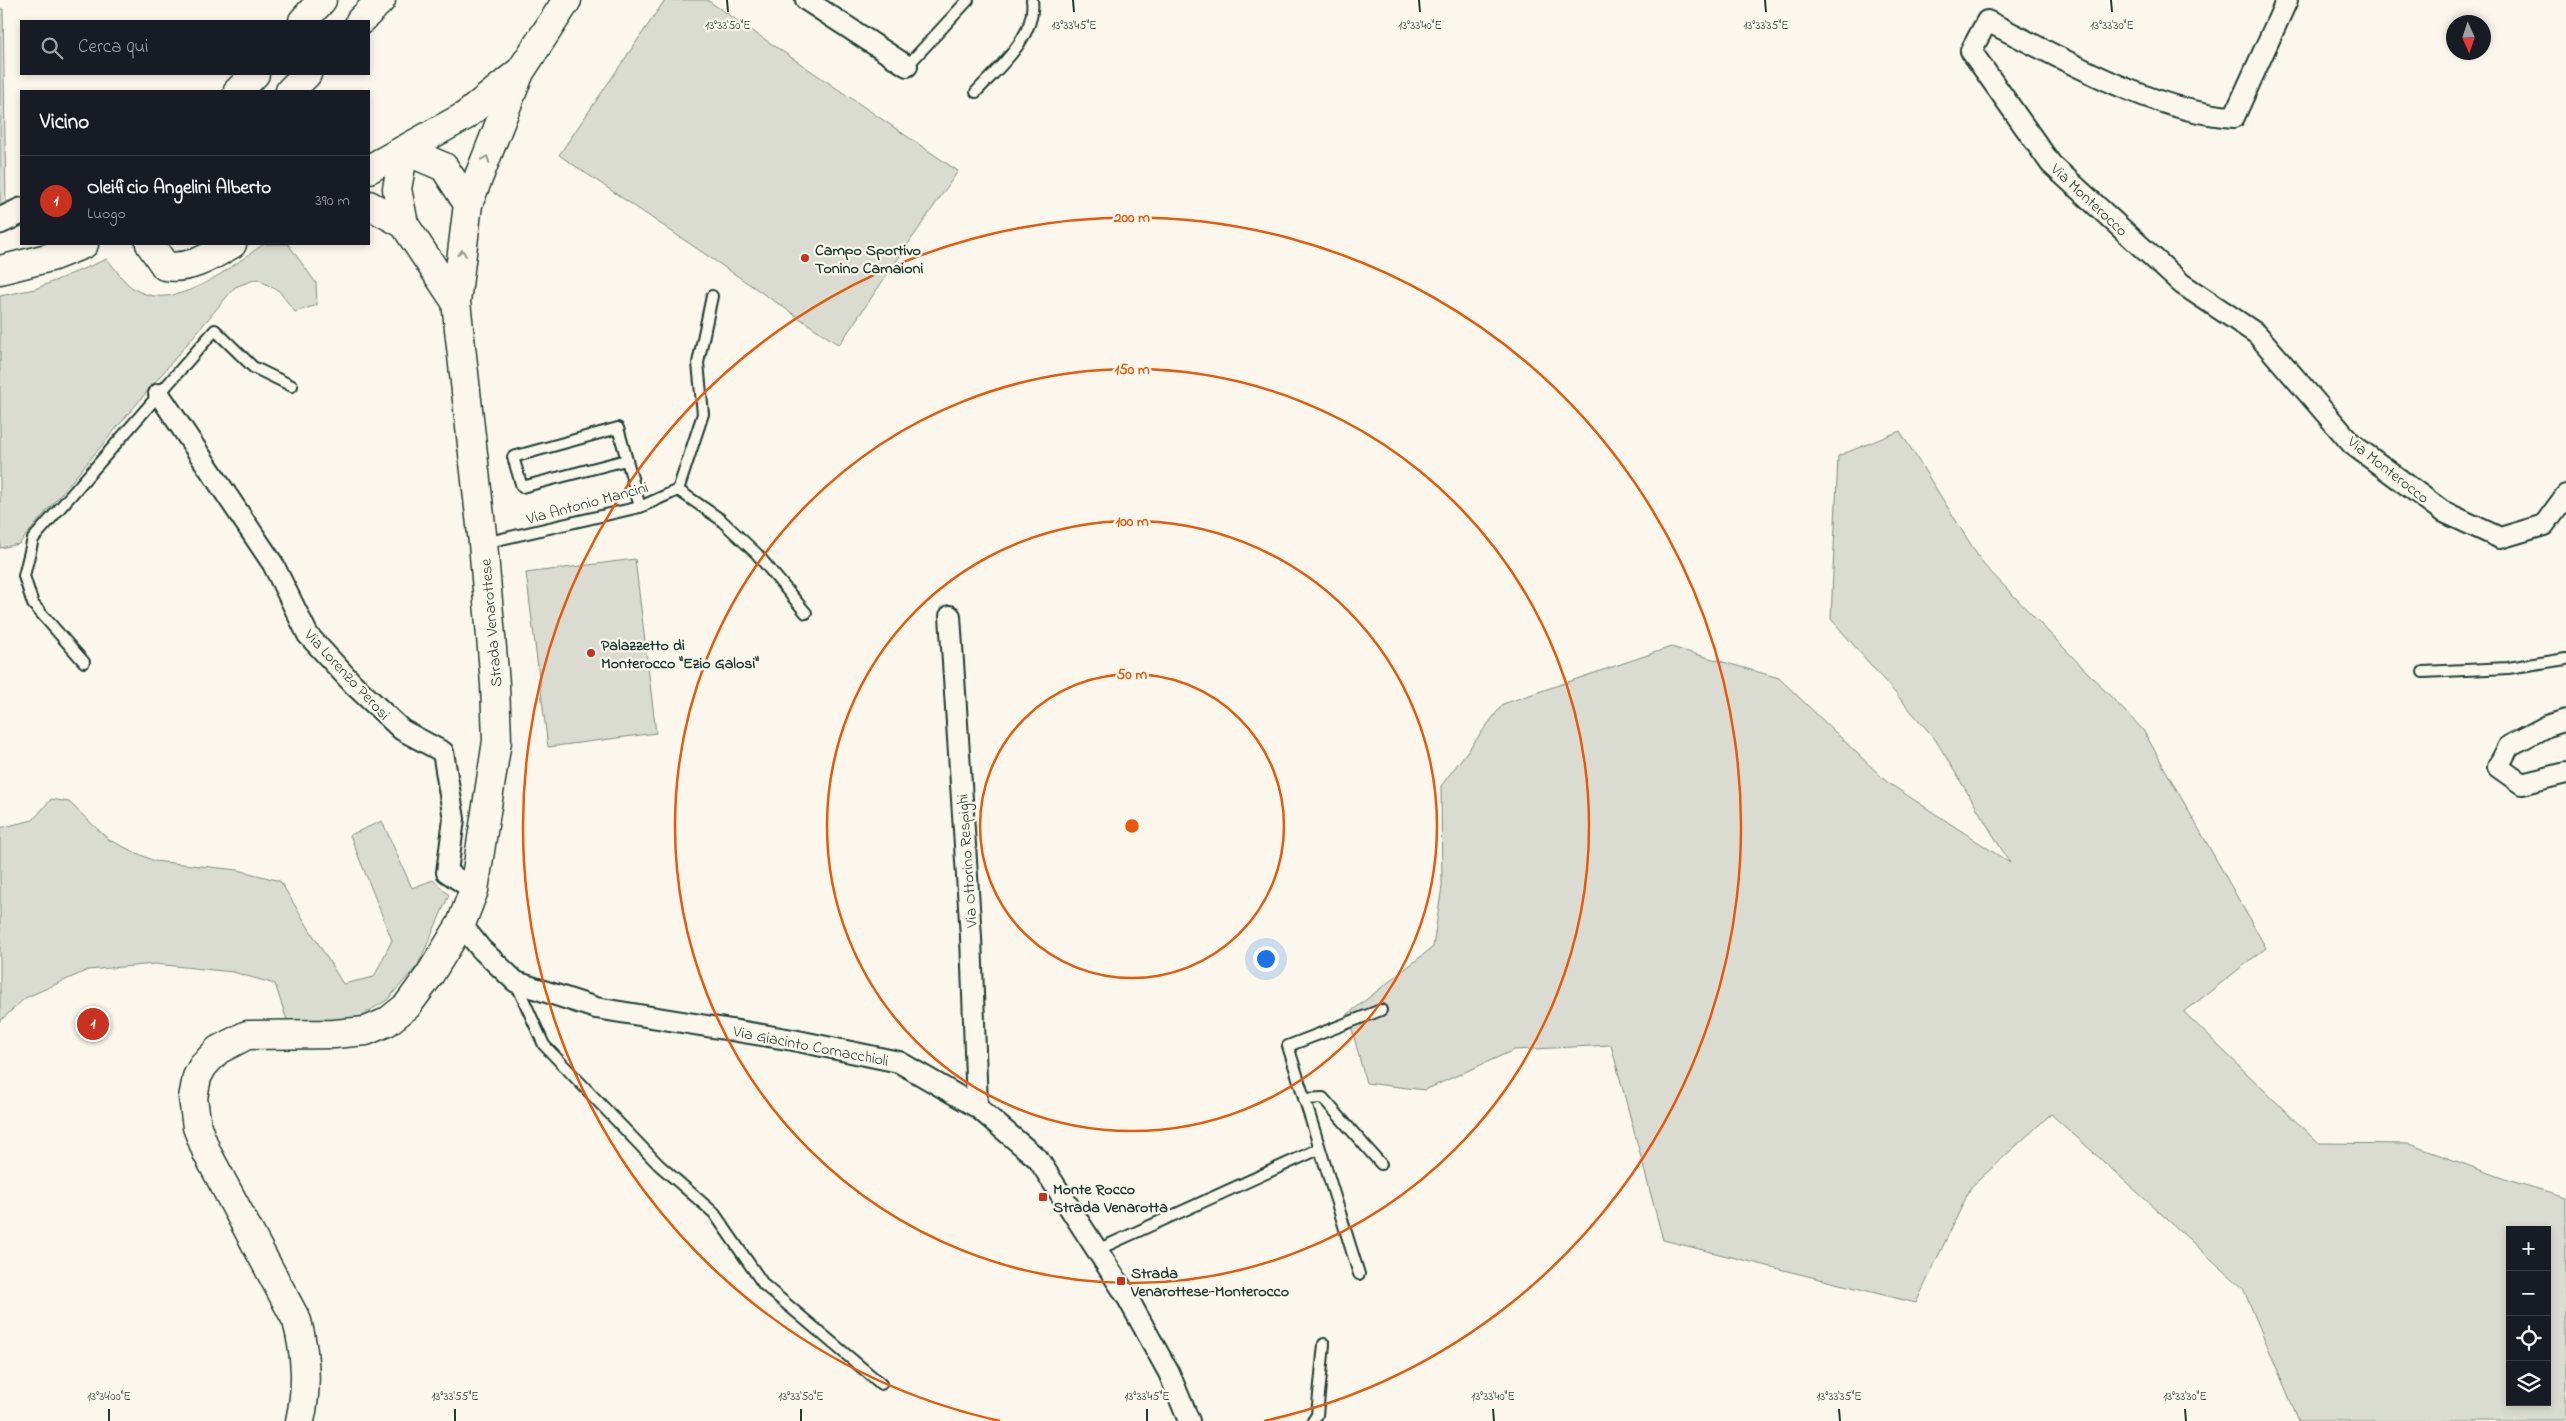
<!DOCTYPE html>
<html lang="it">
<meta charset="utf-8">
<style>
:root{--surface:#171b24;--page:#20242c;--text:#f1f3f6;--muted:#9ea1a6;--line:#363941;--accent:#c8321e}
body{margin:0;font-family:"Indie Flower",sans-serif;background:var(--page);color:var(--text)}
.controls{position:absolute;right:15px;bottom:15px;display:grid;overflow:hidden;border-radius:0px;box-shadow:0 2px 8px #0003}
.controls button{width:45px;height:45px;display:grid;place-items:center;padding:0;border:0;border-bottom:1px solid var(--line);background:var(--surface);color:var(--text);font:25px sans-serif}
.compass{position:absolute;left:2446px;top:15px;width:45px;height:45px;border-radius:50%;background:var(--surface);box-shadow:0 2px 8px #0003;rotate:177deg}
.you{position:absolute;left:1265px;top:958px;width:18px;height:18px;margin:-12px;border:4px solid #fff;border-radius:50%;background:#1a73e8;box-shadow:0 0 0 8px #1a73e833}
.badge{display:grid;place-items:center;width:32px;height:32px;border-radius:50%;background:var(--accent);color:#fff;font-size:16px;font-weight:700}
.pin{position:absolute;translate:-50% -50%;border:2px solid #fff;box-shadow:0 1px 5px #0006}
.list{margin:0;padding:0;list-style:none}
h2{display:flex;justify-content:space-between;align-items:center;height:65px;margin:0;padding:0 20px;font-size:21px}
h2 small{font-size:16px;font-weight:400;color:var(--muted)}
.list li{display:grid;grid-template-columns:32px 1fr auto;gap:15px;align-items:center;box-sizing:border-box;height:90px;padding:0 20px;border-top:1px solid var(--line)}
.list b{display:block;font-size:19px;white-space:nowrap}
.list p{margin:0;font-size:16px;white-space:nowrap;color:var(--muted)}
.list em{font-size:16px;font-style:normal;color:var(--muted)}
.icon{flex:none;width:28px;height:28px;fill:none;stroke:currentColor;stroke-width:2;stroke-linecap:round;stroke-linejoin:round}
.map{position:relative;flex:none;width:2566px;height:1421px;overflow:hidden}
.search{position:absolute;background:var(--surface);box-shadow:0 2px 8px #0003;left:20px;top:20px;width:350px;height:55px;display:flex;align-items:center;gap:12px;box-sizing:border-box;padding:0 18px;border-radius:0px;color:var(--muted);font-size:19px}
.panel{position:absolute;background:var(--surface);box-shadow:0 2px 8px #0003;left:20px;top:90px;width:350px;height:155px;border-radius:0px}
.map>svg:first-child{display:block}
.green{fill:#dbdcd1;stroke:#7d8c82;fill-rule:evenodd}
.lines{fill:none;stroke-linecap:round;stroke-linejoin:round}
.service-casing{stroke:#1f3d34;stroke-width:14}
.minor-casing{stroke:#1f3d34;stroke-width:24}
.tertiary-casing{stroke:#1f3d34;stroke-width:29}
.secondary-casing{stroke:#1f3d34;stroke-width:31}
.service{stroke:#fbf7ec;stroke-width:10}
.minor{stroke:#fbf7ec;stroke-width:20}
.tertiary{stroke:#fbf7ec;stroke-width:25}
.secondary{stroke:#fbf7ec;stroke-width:28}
.oneway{stroke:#8d9a90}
.ticks{fill:none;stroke:#1f3d34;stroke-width:2}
.ring{fill:none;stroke:#e8590c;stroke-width:2.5}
.poi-dot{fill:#c8321e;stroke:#fbf7ec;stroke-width:2}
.labels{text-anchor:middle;stroke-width:4.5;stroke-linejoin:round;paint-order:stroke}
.street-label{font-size:16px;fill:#1f3d34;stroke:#fbf7ec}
.poi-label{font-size:16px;font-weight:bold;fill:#1f3d34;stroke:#fbf7ec;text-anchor:start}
.ticks-label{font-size:12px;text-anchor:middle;fill:#1f3d34;stroke:#fbf7ec;stroke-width:4.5;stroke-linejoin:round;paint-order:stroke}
.centre{fill:#e8590c;stroke:#fbf7ec;stroke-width:2.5}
.ring-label{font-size:15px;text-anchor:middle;font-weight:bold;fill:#e8590c;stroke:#fbf7ec;stroke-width:4.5;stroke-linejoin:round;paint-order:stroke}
</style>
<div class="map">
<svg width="2566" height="1421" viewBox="0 0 2566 1421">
<rect width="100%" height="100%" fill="#fbf7ec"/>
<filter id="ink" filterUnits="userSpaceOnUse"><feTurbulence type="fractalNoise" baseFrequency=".02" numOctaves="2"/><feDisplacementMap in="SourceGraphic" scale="10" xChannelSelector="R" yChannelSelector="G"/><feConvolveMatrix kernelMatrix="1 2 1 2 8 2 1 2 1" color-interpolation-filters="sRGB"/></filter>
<g filter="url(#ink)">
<!-- green -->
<path class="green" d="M 665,0 L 707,0 L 958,171 L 839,345 L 559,155 Z
M 0,9 L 3,9 L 6,205 L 0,207 Z
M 264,244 L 288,244 L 316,283 L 317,305 L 295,312 L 279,291 L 257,279 L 235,287 L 19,544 L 0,548 L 0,296 L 35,289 L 107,259 C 115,268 123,282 133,288 C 174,316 231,266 264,244 Z
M 1900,431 L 1983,564 L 2143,730 L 2266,948 L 2184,1012 L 2318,1143 L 2409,1144 L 2514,1182 L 2566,1197 L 2566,1421 L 2299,1421 L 2243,1288 L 2051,1114 L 1971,1187 L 1916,1303 L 1663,1240 L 1611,1045 L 1514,1050 L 1425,1090 L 1366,1083 L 1348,1014 L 1433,947 L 1442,886 L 1441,786 L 1503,704 L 1671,647 L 1779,678 L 1887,782 L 2010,863 L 1935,739 L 1831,619 L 1838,456 ZM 2510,1230 L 2547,1230 L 2547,1402 L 2510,1402 Z
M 635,559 L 656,733 L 548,747 L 526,573 Z
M 51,799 L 69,802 L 109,840 L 154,861 L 238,870 L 280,881 L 343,984 L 374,977 L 392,940 L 350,835 L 382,821 L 412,888 L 433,880 L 449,895 L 418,965 L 387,1000 L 359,1017 L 289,1026 L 275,984 L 233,972 L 155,964 L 88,970 L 25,998 L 0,1021 L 0,828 L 33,820 Z"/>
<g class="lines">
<defs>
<path id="service" d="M 907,66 L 968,0
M 976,92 C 998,68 1037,36 1032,0
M 626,460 L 522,487 L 513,457 L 618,428 L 640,507
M 678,490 L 720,519 L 757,554 L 806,613
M 484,543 L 640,507 L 678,490 L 703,414 L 698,363 L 712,296
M 84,662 L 33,604 L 24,576 L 33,539 L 215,330 L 253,367 L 292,386
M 2423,672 L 2508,668 L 2566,659
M 516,983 L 544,1045 L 659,1165 L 714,1213 L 764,1285 L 881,1384
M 1304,1099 L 1323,1098 L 1381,1164
M 1097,1250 L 1319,1149
M 1359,1274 L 1288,1046 L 1381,1010
M 1313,1421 L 1317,1415 L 1324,1344"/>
<path id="minor" d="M 806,0 L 907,66
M 2287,0 L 2234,117 C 2155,113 2058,56 1987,21 L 1971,51 L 2051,164 L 2182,284 L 2257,334 L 2352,444 L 2442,511 L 2500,538 L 2544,525 L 2566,495
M 159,394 L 273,564 L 308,635 L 354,685 L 402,730 L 443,752 L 454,819 L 447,872 L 474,890
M 950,616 L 971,937 L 977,1107
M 2566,720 L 2547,726 L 2509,746 L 2498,767 L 2522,784 L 2566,773
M 461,924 L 481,949 L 516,982 L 596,1008 L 793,1040 L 899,1062 L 977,1107 L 1038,1159 L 1126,1295 L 1169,1373 L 1189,1421"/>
<path id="tertiary" d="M 0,221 L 21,211"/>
<path id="secondary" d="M 303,21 L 322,0
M 360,21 L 381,0
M 238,91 L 255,74
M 290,91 L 307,74
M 404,150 L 397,189 L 404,224 L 456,302
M 369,169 L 465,116 L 519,72
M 468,204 L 520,72 L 567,0
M 369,205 L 404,224
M 150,244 L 165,266 C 191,270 211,256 232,244
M 0,270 L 51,257 L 84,244
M 300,1421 C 308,1386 306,1355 297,1321 L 207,1153 L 197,1127 L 193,1098 L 197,1077 L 203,1066 L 218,1050 L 247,1035 L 334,1034 L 366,1031 L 387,1022 L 407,1006 L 429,976 L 461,924 L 474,890 L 497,741 L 495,684 L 483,543 L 456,302 L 468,204 L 444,167 L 404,150"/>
</defs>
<!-- service casing -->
<use href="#service" class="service-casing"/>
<!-- minor casing -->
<use href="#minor" class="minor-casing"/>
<!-- tertiary casing -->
<use href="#tertiary" class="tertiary-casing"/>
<!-- secondary casing -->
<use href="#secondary" class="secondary-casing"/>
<!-- service -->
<use href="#service" class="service"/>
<!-- minor -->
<use href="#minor" class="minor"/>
<!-- tertiary -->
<use href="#tertiary" class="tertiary"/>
<!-- secondary -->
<use href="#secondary" class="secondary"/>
</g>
<!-- one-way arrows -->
<defs><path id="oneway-chevron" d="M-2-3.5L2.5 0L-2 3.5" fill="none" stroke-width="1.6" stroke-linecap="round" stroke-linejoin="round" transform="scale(1.25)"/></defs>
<g class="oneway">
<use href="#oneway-chevron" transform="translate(486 159) rotate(-69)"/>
<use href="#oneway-chevron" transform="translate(462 253) rotate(-83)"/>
</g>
</g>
<!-- ticks -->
<path class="ticks" d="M 727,0 L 728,12M 1073,0 L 1074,12M 1419,0 L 1420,12M 1765,0 L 1766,12M 2111,0 L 2112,12M 109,1409 L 109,1421M 455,1409 L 455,1421M 801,1409 L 801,1421M 1147,1409 L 1147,1421M 1493,1409 L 1494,1421M 1839,1409 L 1840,1421M 2185,1409 L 2186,1421"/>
<!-- distance rings -->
<g class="ring">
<circle cx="1132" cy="826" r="152"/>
<circle cx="1132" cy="826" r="305"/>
<circle cx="1132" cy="826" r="457"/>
<path d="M1000 1421A609 609 0 1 1 1264 1421"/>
</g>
<!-- markers -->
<g class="poi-dot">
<circle cx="805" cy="258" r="5"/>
<circle cx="591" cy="653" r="5"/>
<rect x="1038" y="1192" width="10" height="10" rx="2.5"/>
<rect x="1116" y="1276" width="10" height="10" rx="2.5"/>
</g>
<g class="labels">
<!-- street labels -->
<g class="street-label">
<text transform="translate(2090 199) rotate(43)" y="6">Via Monterocco</text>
<text transform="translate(2389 469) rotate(38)" y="6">Via Monterocco</text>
<text transform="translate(587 502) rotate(-15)" y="6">Via Antonio Mancini</text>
<text transform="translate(490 623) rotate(-95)" y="6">Strada Venarottese</text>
<text transform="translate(348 674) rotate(47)" y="6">Via Lorenzo Perosi</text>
<text transform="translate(966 861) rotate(-94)" y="6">Via Ottorino Respighi</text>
<text transform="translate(811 1045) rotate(11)" y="6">Via Giacinto Cornacchioli</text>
</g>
<!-- poi labels -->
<g class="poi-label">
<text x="815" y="255">Campo Sportivo<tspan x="815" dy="18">Tonino Camaioni</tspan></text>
<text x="601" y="650">Palazzetto di<tspan x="601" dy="18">Monterocco "Ezio Galosi"</tspan></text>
<text x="1053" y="1194">Monte Rocco<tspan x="1053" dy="18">Strada Venarotta</tspan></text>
<text x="1131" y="1278">Strada<tspan x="1131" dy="18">Venarottese-Monterocco</tspan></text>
</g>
</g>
<g class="ticks-label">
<text x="728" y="29">13°33'50"E</text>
<text x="1074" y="29">13°33'45"E</text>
<text x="1420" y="29">13°33'40"E</text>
<text x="1766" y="29">13°33'35"E</text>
<text x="2112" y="29">13°33'30"E</text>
<text x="109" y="1400">13°34'00"E</text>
<text x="455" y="1400">13°33'55"E</text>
<text x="801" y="1400">13°33'50"E</text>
<text x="1147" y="1400">13°33'45"E</text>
<text x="1493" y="1400">13°33'40"E</text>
<text x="1839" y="1400">13°33'35"E</text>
<text x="2185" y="1400">13°33'30"E</text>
</g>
<circle cx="1132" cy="826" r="8" class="centre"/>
<g class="ring-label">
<text x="1132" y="222">200 m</text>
<text x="1132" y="374">150 m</text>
<text x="1132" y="526">100 m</text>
<text x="1132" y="679">50 m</text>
</g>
</svg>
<div class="controls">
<button>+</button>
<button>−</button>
<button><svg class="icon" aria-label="locate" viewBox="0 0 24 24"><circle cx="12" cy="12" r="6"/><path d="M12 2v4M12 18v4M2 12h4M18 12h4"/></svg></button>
<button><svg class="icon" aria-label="layers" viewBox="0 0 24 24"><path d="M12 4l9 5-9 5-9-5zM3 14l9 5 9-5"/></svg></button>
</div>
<svg class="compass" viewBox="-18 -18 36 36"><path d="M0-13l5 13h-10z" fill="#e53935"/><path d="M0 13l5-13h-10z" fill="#9ea1a6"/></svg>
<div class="you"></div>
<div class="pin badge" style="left:93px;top:1024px">1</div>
<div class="search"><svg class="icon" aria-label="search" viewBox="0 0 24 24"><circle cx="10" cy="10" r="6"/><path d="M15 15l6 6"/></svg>Cerca qui</div>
<section class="panel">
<h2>Vicino<small></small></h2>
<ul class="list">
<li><span class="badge">1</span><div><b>Oleificio Angelini Alberto</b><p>Luogo</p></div><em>390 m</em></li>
</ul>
</section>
</div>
